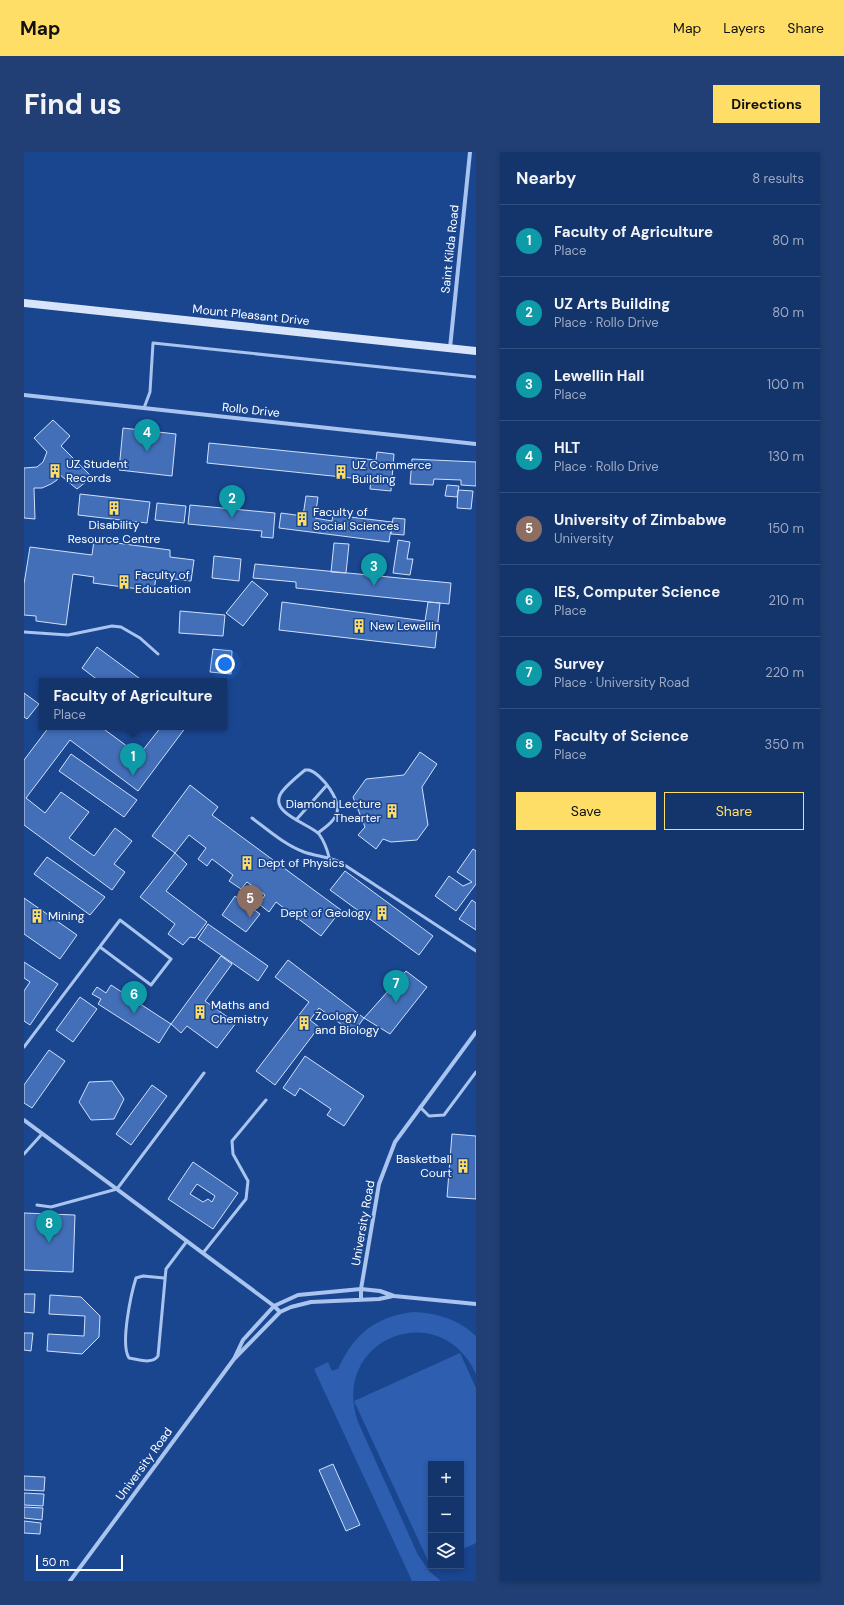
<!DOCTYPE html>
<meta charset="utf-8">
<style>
:root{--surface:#14346c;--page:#213f74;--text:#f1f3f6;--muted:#9daac2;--line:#334f7f;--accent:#ffde67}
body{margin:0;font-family:"DM Sans",sans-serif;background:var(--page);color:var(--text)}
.controls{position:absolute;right:12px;bottom:12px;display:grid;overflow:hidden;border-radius:0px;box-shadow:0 2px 6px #0003}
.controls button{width:36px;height:36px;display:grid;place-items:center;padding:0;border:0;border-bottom:1px solid var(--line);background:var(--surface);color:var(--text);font:20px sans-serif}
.scale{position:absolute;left:12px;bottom:10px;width:87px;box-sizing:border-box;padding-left:4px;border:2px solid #fff;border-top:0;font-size:11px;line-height:14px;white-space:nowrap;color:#fff;-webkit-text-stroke:3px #1a4690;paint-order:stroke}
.you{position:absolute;left:201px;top:512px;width:14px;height:14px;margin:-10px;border:3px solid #fff;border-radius:50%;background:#1a73e8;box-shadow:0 0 0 6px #1a73e833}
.badge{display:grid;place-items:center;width:26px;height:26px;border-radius:50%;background:var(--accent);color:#fff;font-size:13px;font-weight:700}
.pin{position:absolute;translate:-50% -33px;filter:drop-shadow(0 1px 2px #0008)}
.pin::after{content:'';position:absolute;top:21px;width:14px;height:12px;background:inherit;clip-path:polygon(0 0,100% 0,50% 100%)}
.popup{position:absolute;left:15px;top:526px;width:188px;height:52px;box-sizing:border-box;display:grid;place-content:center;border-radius:0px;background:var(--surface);filter:drop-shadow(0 1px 3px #0005);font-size:13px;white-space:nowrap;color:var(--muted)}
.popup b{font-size:15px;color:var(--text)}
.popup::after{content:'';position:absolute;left:50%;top:100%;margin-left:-8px;border:8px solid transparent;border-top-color:var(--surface)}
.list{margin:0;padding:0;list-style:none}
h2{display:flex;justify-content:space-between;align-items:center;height:52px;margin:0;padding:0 16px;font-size:17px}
h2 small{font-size:13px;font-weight:400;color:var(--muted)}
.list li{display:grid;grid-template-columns:26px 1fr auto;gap:12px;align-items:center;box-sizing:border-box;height:72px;padding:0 16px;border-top:1px solid var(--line)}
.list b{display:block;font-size:15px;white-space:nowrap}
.list p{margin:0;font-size:13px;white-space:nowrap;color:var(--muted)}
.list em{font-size:13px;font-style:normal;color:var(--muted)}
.actions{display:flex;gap:8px;padding:12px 16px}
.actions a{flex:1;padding:9px 0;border:1px solid var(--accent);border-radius:0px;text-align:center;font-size:14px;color:var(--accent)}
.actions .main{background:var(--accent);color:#111}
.icon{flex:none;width:22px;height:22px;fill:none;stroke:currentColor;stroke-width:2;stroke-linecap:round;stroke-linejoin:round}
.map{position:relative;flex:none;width:452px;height:1429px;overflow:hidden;border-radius:0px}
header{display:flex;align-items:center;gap:24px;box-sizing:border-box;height:56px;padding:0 20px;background:var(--accent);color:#111}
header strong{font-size:19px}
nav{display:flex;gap:22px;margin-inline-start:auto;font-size:14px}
.intro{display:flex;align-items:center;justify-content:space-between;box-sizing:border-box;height:96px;padding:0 24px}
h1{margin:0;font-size:28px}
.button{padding:10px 18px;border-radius:0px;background:var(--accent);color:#111;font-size:14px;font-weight:700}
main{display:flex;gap:24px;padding:0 24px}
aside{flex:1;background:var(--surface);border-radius:0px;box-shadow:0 2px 6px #0003}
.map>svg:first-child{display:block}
.green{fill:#2d5eaf}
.building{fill:#436fb9;stroke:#d0e0fa;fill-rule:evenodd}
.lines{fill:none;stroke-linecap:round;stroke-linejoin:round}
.lane{stroke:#a9c4ef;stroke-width:3}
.street{stroke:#a9c4ef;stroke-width:4}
.secondary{stroke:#d7e4fa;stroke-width:8}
.labels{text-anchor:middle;stroke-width:3.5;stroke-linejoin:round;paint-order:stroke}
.street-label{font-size:12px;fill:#fff;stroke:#1a4690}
.poi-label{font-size:12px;fill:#fff;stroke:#1a4690;text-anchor:start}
</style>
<header>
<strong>Map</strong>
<nav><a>Map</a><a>Layers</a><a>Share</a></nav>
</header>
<div class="intro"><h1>Find us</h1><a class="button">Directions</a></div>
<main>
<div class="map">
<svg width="452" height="1429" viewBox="0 0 452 1429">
<rect width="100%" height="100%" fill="#1a4690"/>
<!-- green -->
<path class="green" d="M 389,1160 C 413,1161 434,1167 452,1184 L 452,1222 C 416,1143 305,1187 334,1270 L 394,1403 L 406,1420 L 417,1429 L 388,1429 L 290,1217 L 304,1210 L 308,1219 L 314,1217 C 330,1182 351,1165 389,1160 Z
M 436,1201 L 452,1236 L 452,1391 L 437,1398 L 437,1312 L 407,1312 L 406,1413 L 330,1249 Z"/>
<!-- building -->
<path class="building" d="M 29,268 L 46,284 L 37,294 L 68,325 L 53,337 L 35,322 L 33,328 L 27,332 L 18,336 L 10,336 L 11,367 L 0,366 L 0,316 L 13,315 L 19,310 L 23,300 L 10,286 Z
M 99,276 L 152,282 L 148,324 L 95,318 Z
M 185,291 L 352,308 L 353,300 L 370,302 L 367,339 L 346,337 L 347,328 L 183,311 Z
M 388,307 L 452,310 L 452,334 L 437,333 L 437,328 L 410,327 L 409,333 L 386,332 Z
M 423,333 L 435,334 L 433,345 L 421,344 Z
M 434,338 L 449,339 L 447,357 L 433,356 Z
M 56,342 L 126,350 L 123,371 L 54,363 Z
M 282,344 L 294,345 L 291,366 L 308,369 L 309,363 L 368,370 L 365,390 L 255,376 L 257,361 L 279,364 Z
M 133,351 L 162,354 L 160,371 L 131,368 Z
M 166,353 L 251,361 L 249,386 L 237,385 L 238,379 L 164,372 Z
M 369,366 L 381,367 L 380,383 L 367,382 Z
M 70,388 L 146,398 L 146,405 L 170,408 L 167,429 L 132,425 L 130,439 L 69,431 L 70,425 L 49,422 L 42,473 L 12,469 L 12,464 L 0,463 L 0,432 L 6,395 L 68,403 Z
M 374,388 L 386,390 L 383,407 L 389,407 L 386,423 L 369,421 Z
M 310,391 L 325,392 L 322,421 L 307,420 Z
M 190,404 L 217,407 L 215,429 L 188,426 Z
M 231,412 L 427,431 L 425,452 L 272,436 L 272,430 L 229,426 Z
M 228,429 L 244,442 L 219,474 L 202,461 Z
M 258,450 L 401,469 L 404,450 L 416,451 L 411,496 L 255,478 Z
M 156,459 L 201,463 L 199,484 L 155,481 Z
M 73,495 L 119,529 L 75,529 L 58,516 Z
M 189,497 L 208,499 L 207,522 L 186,520 Z
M 0,541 L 15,552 L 3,567 L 0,565 Z
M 25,575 L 77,575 L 115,603 L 137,575 L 162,575 L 114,639 L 46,588 L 2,646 L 21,661 L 37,640 L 65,660 L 45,686 L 70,704 L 91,676 L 108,689 L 90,712 L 101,720 L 88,738 L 0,673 L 0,608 Z
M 396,600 L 413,612 L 398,635 L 404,673 L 393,688 L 367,690 L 359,687 L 352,697 L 334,683 L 341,675 L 329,645 L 342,627 L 380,623 Z
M 47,602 L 113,648 L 100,665 L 35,619 Z
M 166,633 L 194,655 L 188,663 L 317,758 L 297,784 L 252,750 L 245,760 L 235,752 L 241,743 L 223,730 L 217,737 L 205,729 L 209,723 L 188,707 L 183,714 L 174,707 L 182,696 L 165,683 L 151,701 L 128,684 Z
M 449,697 L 452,699 L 452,732 L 432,759 L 411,744 L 425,724 L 439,734 L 448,730 L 433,720 Z
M 151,701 L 163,712 L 142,739 L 183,770 L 171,786 L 166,785 L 159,793 L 144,782 L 151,772 L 116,745 Z
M 23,705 L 81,745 L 66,763 L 10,722 Z
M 321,719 L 409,784 L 395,803 L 306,738 Z
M 211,744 L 236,762 L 222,780 L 198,763 Z
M 0,746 L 53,783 L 36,807 L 0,782 Z
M 448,748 L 452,751 L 452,778 L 435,767 Z
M 184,772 L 244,814 L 234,829 L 174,787 Z
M 197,804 L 208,812 L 181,849 L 212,871 L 193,896 L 163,874 L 157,881 L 147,872 Z
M 264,808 L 340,866 L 329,881 L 295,856 L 286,868 L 295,875 L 251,933 L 232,919 L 285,850 L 251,825 Z
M 0,810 L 34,832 L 6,873 L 0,869 L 0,839 L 6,830 L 0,826 Z
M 382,819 L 403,835 L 366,882 L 340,866 Z
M 87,833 L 147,872 L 135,891 L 74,852 L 77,847 L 68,842 L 73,835 L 82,841 Z
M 56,845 L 73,857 L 49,890 L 32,878 Z
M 25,898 L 41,909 L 8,956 L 0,951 L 0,933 Z
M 281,904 L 340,944 L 320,974 L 303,963 L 307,957 L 276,936 L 271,944 L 259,936 Z
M 88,929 L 100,947 L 90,967 L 67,968 L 55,950 L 65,930 Z
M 128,933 L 143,944 L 107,993 L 92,982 Z
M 428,982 L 452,984 L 452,1047 L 423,1045 Z
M 169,1010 L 214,1041 L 189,1077 L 144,1047 ZM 173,1032 L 191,1044 L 188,1050 L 184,1047 L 179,1050 L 166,1042 Z
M 0,1061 L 51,1063 L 49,1120 L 0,1118 Z
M 0,1142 L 11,1142 L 10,1161 L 0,1160 Z
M 26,1143 L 57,1145 L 76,1164 L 75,1185 L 58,1202 L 23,1199 L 24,1182 L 60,1184 L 61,1164 L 25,1162 Z
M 0,1181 L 9,1181 L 7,1199 L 0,1198 Z
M 309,1312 L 336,1373 L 322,1379 L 295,1318 Z
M 0,1324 L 21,1325 L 20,1339 L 0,1338 Z
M 0,1341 L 20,1342 L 19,1354 L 0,1353 Z
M 0,1355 L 19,1356 L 18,1368 L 0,1366 Z
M 0,1369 L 17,1371 L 16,1382 L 0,1381 Z"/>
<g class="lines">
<!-- lane -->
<path class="lane" d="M 120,256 L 126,240 L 129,191 L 452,225
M 0,480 L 44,483 L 88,474 L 97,475 L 116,486 L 134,502
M 228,666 C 244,678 261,693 280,700 C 292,704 304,705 316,710 L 452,799
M 272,668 L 303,633
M 294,681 C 300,676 309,671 312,663 C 319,650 298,622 285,618 L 281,618 C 275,623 259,636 256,643 C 247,662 286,672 295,682 C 300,689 303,697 305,705
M 0,895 L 96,768 L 147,807 L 127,833 L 76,795
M 396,955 L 405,964 L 420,963 L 452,920
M 0,1002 L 18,982
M 13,1053 L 27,1055 L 93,1037 L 180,921
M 179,1101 L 222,1047 L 224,1029 L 209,1002 L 208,989 L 242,948
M 140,1126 L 119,1124 L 112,1126 C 107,1142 96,1193 105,1206 C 114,1207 128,1213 134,1204 L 142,1117 L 163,1089"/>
<!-- street -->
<path class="street" d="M 426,196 L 446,0
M 0,243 L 452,292
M 0,968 L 250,1154 L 256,1160
M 337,1147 L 337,1137 L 355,1032 L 371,990 L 452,880
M 211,1206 L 256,1160 L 267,1155 L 287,1150 L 355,1147 L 369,1144
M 46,1429 L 210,1207 L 219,1188 L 250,1154 L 274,1143 L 337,1137 L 356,1139 L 370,1144 L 452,1152"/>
<!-- secondary -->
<path class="secondary" d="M 0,151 L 452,199"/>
</g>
<!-- icons -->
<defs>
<symbol id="building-bare" viewBox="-9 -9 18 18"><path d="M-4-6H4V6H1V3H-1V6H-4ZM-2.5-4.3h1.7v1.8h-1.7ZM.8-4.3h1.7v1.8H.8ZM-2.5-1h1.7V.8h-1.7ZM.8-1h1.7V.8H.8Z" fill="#ffde67" stroke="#1a4690" stroke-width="2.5" paint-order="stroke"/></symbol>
</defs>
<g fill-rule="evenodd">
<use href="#building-bare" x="21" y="309" width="20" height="20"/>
<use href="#building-bare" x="307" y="310" width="20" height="20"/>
<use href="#building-bare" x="80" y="346" width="20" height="20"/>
<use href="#building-bare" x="268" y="357" width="20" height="20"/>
<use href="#building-bare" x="90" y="420" width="20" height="20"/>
<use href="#building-bare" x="325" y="464" width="20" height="20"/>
<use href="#building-bare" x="358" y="649" width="20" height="20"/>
<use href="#building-bare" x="213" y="701" width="20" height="20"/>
<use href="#building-bare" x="348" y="751" width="20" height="20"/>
<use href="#building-bare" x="3" y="754" width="20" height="20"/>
<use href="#building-bare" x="166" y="850" width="20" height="20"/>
<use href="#building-bare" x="270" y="861" width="20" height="20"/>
<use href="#building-bare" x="429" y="1004" width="20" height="20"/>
</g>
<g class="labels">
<!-- street labels -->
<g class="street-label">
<text transform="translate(426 97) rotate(-84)" y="4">Saint Kilda Road</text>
<text transform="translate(227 163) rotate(6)" y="4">Mount Pleasant Drive</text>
<text transform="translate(227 258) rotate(6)" y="4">Rollo Drive</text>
<text transform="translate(339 1071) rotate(-80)" y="4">University Road</text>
<text transform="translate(120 1312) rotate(-54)" y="4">University Road</text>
</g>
<!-- poi labels -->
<g class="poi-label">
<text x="42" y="316">UZ Student<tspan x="42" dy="14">Records</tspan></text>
<text x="328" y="317">UZ Commerce<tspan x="328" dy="14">Building</tspan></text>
<text x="289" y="364">Faculty of<tspan x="289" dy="14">Social Sciences</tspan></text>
<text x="90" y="377" text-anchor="middle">Disability<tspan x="90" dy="14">Resource Centre</tspan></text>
<text x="111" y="427">Faculty of<tspan x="111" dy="14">Education</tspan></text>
<text x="346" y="478">New Lewellin</text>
<text x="357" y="656" text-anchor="end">Diamond Lecture<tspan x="357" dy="14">Thearter</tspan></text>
<text x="234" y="715">Dept of Physics</text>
<text x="347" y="765" text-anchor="end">Dept of Geology</text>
<text x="24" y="768">Mining</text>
<text x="187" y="857">Maths and<tspan x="187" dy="14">Chemistry</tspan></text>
<text x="291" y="868">Zoology<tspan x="291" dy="14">and Biology</tspan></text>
<text x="428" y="1011" text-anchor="end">Basketball<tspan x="428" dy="14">Court</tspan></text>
</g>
</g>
</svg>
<div class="controls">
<button>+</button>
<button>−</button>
<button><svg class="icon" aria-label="layers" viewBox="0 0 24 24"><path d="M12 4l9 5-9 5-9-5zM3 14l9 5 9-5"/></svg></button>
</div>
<div class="scale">50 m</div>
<div class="you"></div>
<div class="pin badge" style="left:109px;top:624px;background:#0f9aa8">1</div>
<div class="popup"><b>Faculty of Agriculture</b>Place</div>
<div class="pin badge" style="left:208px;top:366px;background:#0f9aa8">2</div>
<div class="pin badge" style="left:350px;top:434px;background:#0f9aa8">3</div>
<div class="pin badge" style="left:123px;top:300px;background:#0f9aa8">4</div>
<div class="pin badge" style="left:226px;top:766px;background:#8d6e63">5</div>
<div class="pin badge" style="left:110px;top:862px;background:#0f9aa8">6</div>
<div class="pin badge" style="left:372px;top:851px;background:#0f9aa8">7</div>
<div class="pin badge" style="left:25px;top:1091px;background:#0f9aa8">8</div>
</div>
<aside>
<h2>Nearby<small>8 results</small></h2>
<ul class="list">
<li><span class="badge" style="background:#0f9aa8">1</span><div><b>Faculty of Agriculture</b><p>Place</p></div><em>80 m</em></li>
<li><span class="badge" style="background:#0f9aa8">2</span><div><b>UZ Arts Building</b><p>Place · Rollo Drive</p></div><em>80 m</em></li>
<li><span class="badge" style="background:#0f9aa8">3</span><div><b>Lewellin Hall</b><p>Place</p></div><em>100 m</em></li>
<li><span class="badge" style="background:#0f9aa8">4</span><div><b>HLT</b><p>Place · Rollo Drive</p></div><em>130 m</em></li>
<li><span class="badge" style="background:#8d6e63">5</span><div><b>University of Zimbabwe</b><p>University</p></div><em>150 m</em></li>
<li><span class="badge" style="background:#0f9aa8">6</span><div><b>IES, Computer Science</b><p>Place</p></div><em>210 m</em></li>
<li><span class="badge" style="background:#0f9aa8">7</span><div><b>Survey</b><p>Place · University Road</p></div><em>220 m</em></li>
<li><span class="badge" style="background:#0f9aa8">8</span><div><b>Faculty of Science</b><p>Place</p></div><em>350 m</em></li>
</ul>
<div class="actions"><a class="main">Save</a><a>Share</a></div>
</aside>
</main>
